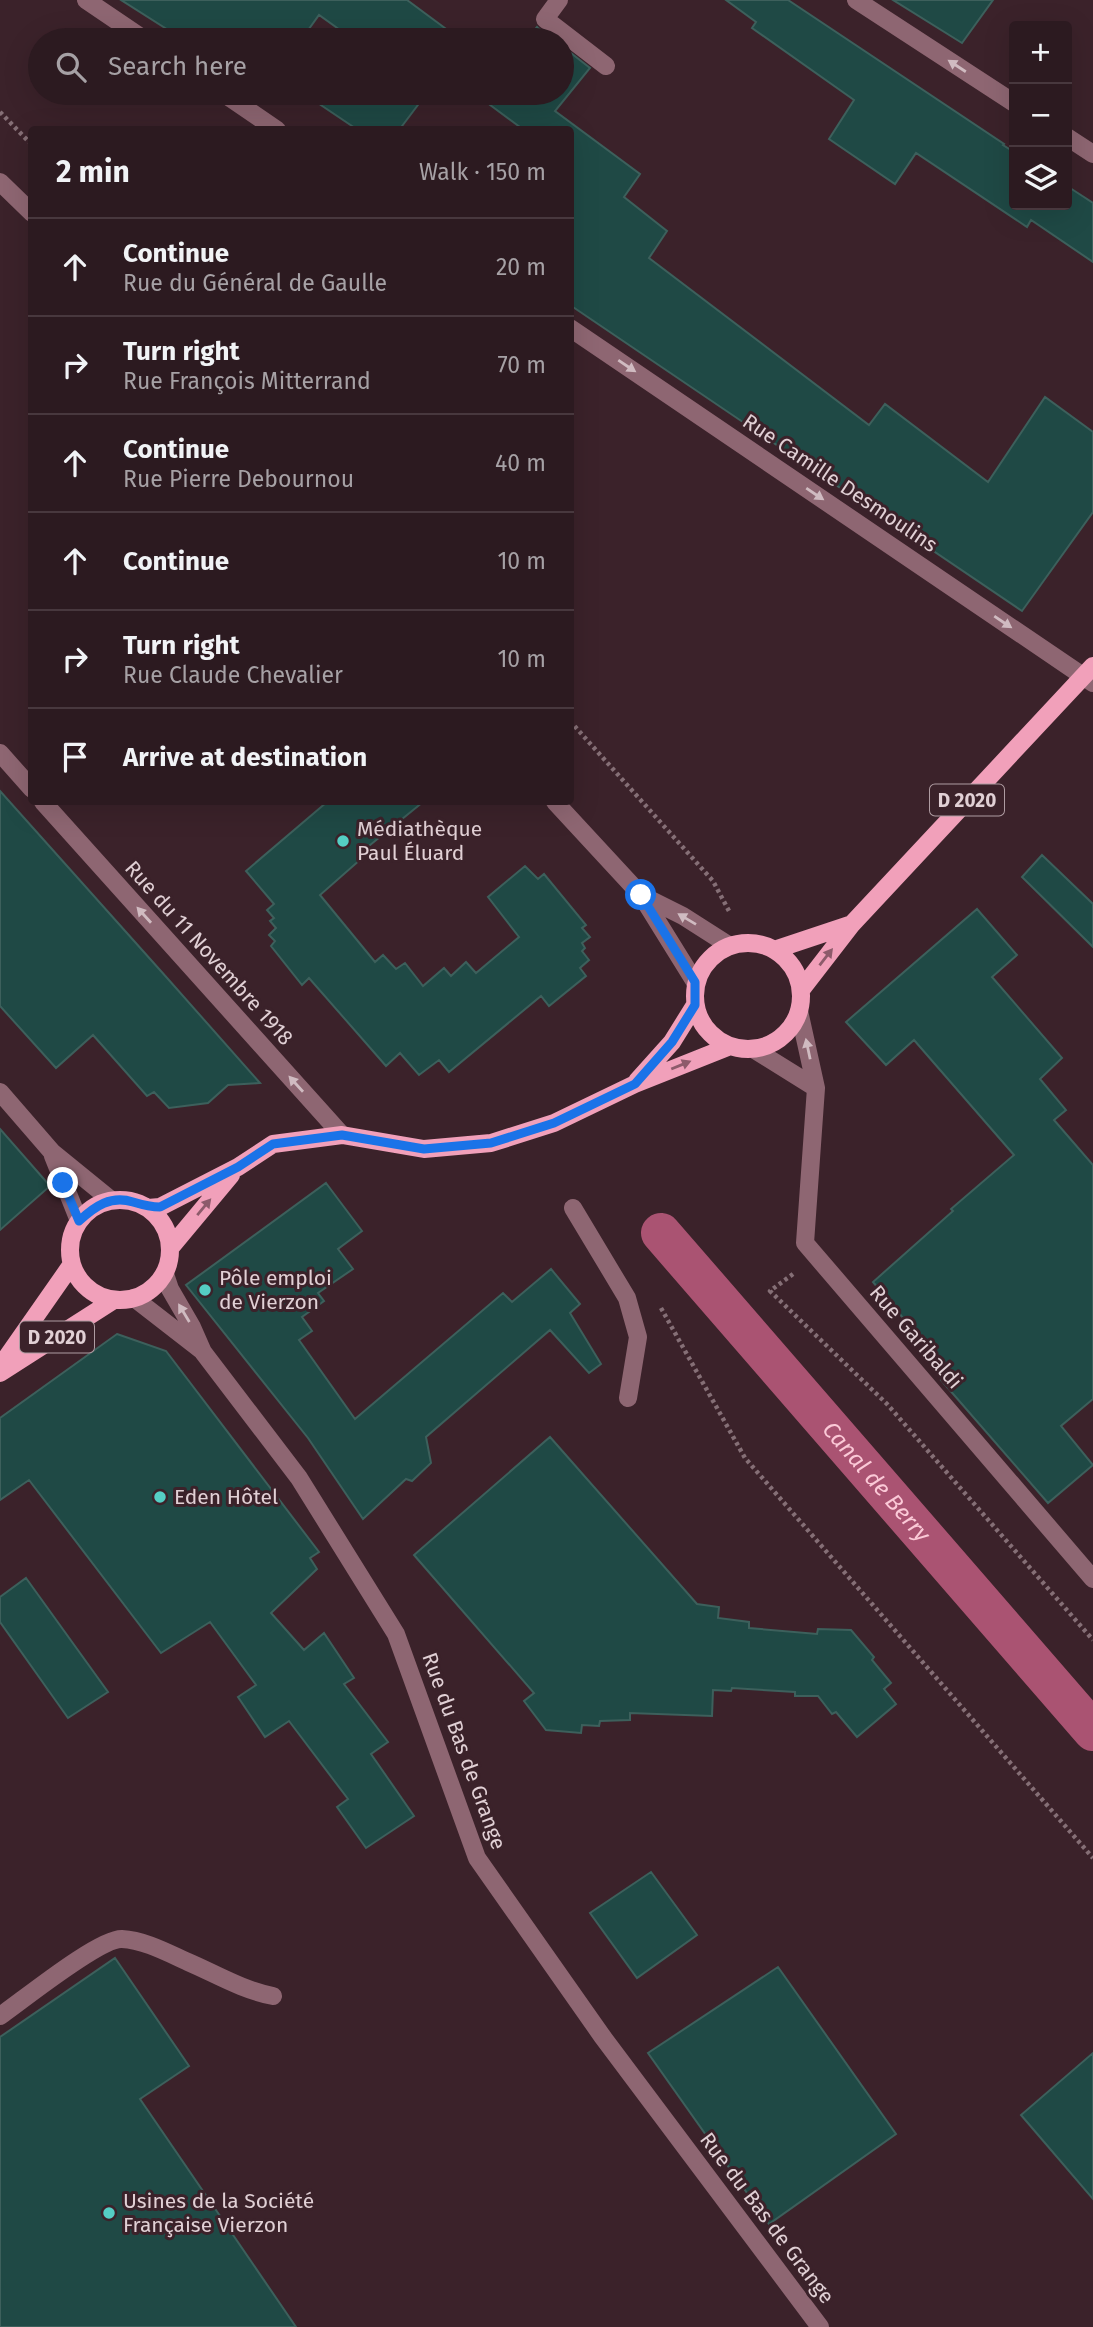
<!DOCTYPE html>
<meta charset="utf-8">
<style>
:root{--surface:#2c1a20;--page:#342329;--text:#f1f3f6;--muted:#a6a1a5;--line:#48383e}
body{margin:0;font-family:"Fira Sans",sans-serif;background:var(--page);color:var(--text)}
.controls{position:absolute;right:21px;top:21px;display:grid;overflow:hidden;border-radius:7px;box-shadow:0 7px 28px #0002}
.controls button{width:63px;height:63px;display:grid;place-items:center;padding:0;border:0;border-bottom:2px solid var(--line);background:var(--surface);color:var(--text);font:35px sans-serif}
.stop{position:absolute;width:21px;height:21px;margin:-16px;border:5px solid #1a73e8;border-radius:50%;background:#fff}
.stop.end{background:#1a73e8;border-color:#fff;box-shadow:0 2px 7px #0008}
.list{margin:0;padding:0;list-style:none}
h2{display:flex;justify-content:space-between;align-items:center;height:91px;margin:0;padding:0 28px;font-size:30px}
h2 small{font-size:23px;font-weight:400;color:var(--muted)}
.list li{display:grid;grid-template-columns:46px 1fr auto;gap:21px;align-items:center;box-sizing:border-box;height:98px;padding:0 28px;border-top:2px solid var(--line)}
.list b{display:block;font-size:26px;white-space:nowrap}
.list p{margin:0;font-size:23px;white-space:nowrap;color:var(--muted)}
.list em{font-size:23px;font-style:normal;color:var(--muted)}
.icon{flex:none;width:38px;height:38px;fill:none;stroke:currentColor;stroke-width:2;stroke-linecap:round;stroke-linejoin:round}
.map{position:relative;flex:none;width:1093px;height:2327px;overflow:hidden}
.search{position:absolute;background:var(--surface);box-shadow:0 7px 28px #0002;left:28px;top:28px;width:546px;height:77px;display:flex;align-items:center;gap:18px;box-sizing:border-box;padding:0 24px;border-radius:38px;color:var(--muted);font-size:26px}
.panel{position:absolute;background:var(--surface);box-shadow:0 7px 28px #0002;left:28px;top:126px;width:546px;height:679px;border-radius:7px}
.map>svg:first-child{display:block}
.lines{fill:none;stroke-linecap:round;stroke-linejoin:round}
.canal{stroke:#aa5372;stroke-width:40}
.building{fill:#1f4945;stroke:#3d605c;stroke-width:2}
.path{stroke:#856f76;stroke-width:4.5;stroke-dasharray:3.5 3.5;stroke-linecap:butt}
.minor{stroke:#8e6672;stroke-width:18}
.major{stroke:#f1a0ba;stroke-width:18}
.oneway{fill:#d0bbc1}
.oneway2{fill:#8d5b6b}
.route{stroke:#1a73e8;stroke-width:9}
.poi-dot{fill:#55cec4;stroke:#3b222a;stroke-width:2.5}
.labels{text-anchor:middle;stroke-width:6;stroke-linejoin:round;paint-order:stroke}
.shield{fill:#3b222a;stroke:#af9ca2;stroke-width:2}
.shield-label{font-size:19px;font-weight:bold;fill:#e1d0d5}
.street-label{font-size:21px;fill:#e1d0d5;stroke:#3b222a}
.poi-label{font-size:21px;fill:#e1d0d5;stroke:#3b222a;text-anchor:start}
.water-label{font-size:23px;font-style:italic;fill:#fbc9d7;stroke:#3b222a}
</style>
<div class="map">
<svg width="1093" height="2327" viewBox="0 0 1093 2327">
<rect width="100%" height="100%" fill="#3b222a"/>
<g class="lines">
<!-- canal -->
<path class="canal" id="s1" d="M 661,1233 L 1093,1731"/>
</g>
<!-- building -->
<path class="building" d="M 121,0 L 407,0 L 461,40 L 354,40 L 319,15 L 301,40 L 184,40 Z
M 726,0 L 788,0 L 1004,144 L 1003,145 L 1014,152 L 1014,205 L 1067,205 L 1067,186 L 1093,203 L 1093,262 L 1031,220 L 1027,227 L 916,153 L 895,184 L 829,139 L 854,100 L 752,28 L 756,22 Z
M 893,0 L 993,0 L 962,43 Z
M 537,27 L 538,28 L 554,40 L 526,40 Z
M 562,46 L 590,68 L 555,111 L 640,174 L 624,197 L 667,231 L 649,258 L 869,425 L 885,404 L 988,482 L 1045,397 L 1093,432 L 1093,512 L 1022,611 L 570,305 L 570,130 L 524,130 L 474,93 L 562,93 Z
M 303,93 L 440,93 L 436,99 L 427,93 L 399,130 L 358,130 Z
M 0,791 L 168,979 L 260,1083 L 228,1085 L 208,1103 L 169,1108 L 154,1092 L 147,1096 L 93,1035 L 56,1068 L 0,1006 Z
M 327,802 L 423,802 L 359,854 L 361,859 L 320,895 L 375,962 L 383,955 L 396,969 L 405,963 L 423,986 L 444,968 L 451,976 L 466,962 L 476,973 L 519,937 L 488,897 L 525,866 L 538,879 L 544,874 L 586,925 L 582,928 L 590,937 L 582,943 L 585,948 L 582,951 L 589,960 L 580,968 L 586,976 L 549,1006 L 541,996 L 449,1072 L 439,1060 L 419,1075 L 400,1053 L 386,1066 L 309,978 L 302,985 L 271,946 L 275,941 L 269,935 L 276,928 L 270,921 L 274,918 L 267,910 L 274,904 L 246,871 Z
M 1042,855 L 1093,904 L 1093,947 L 1022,877 Z
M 977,909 L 1017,955 L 992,977 L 1062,1058 L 1040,1079 L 1066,1110 L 1054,1120 L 1093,1165 L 1093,1399 L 1061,1426 L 1093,1465 L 1048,1503 L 941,1380 L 949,1373 L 873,1282 L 953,1211 L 951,1209 L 1014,1155 L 914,1040 L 886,1065 L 846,1022 Z
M 0,1129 L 50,1186 L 0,1230 Z
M 326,1183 L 362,1231 L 338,1249 L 353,1269 L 318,1293 L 324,1301 L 302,1317 L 312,1331 L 299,1340 L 355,1419 L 503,1293 L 512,1302 L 551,1269 L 580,1304 L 570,1313 L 601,1364 L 589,1373 L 550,1330 L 426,1437 L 431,1463 L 412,1481 L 406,1479 L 363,1519 L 308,1438 L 186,1285 Z
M 117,1334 L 166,1351 L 319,1552 L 310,1558 L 317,1569 L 271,1613 L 304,1650 L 324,1633 L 354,1678 L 344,1684 L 388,1742 L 371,1754 L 414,1816 L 366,1848 L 337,1807 L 348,1799 L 289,1721 L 265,1737 L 238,1697 L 256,1685 L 210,1622 L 161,1653 L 29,1480 L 0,1500 L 0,1418 Z
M 550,1437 L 697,1604 L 719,1607 L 718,1618 L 749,1622 L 749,1628 L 817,1634 L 818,1629 L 851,1630 L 874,1657 L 872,1660 L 891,1683 L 884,1689 L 896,1704 L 857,1737 L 836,1712 L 832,1714 L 818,1696 L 795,1696 L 795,1692 L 732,1688 L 731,1691 L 713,1690 L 712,1716 L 630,1713 L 630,1720 L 600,1721 L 599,1726 L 582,1725 L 581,1733 L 546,1730 L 524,1701 L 534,1693 L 414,1555 Z
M 26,1578 L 108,1692 L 68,1718 L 0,1622 L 0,1597 Z
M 651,1872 L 697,1935 L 637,1978 L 590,1913 Z
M 115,1958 L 189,2066 L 140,2099 L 296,2327 L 0,2327 L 0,2037 Z
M 778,1967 L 896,2134 L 769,2224 L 648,2053 Z
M 1093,2053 L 1093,2199 L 1021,2115 Z"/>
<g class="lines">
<!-- path -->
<path class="path" d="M 0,112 L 32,145
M 570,721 L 713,881 L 729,911
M 793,1274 L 770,1291 L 887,1404 L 1093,1640
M 661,1308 L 745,1458 L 1093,1858"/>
<!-- minor -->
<path class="minor" d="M 86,0 L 145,40
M 559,0 L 545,19 L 606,66
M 856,0 L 1014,103
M 223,93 L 277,130
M 1067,137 L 1093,154
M 0,182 L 32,213
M 570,328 L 1093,683
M 0,753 L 32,789
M 43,802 L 342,1135
M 555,802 L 641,895 L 695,982
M 641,895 L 683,916 L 730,946
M 799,1011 L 816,1088 L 805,1243 L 1093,1579
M 755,1050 L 816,1088
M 0,1092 L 52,1152 L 111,1200
M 53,1156 L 79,1221
M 573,1208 L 627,1298 L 638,1337 L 628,1398
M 165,1274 L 170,1289 L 192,1327 L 203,1352 L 299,1478 L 396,1634 L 477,1858 L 602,2036 L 820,2327
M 134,1298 L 201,1350
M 0,2016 C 22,2001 99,1938 122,1939 C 144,1940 168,1953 188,1962 C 216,1974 242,1990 273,1996"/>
<!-- major -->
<path class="major" d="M695 996a53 53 0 1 1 106 0a53 53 0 1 1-106 0Z
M 774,950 L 852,924
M 801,990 L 852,924 L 1093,666
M 637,1081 L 672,1042 L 695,1005
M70 1250a50 50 0 1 1 100 0a50 50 0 1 1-100 0Z
M 148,1208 L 160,1207 L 238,1167 L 273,1144 L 342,1135 L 424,1149 L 491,1143 L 554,1123 L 635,1084 L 728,1047
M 171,1247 L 231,1175
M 0,1367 L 72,1264
M 0,1373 L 114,1300"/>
</g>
<!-- one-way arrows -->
<defs><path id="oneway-solid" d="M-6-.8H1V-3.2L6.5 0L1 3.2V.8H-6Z" transform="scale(1.75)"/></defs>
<g class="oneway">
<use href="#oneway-solid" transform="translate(957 66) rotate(-147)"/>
<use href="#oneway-solid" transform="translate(627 366) rotate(34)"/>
<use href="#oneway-solid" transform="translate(815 494) rotate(34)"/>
<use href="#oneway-solid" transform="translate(1003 622) rotate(34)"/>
<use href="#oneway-solid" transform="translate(144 915) rotate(-132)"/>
<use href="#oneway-solid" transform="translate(687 919) rotate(-149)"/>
<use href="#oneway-solid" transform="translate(808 1049) rotate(-102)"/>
<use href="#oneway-solid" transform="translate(296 1084) rotate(-132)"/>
<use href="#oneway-solid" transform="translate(184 1313) rotate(-121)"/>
</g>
<g class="oneway2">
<use href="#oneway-solid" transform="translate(826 957) rotate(-52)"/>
<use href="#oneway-solid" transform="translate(681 1065) rotate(-22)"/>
<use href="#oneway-solid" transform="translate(204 1207) rotate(-50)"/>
</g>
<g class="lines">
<!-- route -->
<path class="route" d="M 63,1183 L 79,1221 C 95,1206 111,1195 133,1202 C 143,1205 150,1207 160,1207 L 238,1167 L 273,1144 L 342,1135 L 424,1149 L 491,1143 L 554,1123 L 635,1084 L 672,1042 L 695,1005 L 695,982 L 641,895"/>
</g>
<!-- markers -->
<g class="poi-dot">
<circle cx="343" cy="841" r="7"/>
<circle cx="205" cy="1290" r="7"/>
<circle cx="160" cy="1497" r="7"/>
<circle cx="109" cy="2213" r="7"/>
</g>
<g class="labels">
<!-- shield labels -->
<g class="shield">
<rect x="930" y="784.5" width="74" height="31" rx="5"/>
<rect x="20" y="1321.5" width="74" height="31" rx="5"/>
</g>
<g class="shield-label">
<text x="967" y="807">D 2020</text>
<text x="57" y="1344">D 2020</text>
</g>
<!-- street labels -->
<g class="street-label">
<text transform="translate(840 483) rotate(34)" y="7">Rue Camille Desmoulins</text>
<text transform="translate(209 953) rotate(48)" y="7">Rue du 11 Novembre 1918</text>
<text transform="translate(916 1337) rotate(49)" y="7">Rue Garibaldi</text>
<text transform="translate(464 1751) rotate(70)" y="7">Rue du Bas de Grange</text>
<text transform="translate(767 2218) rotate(53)" y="7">Rue du Bas de Grange</text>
</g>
<!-- poi labels -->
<g class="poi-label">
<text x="357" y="836">Médiathèque<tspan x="357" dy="24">Paul Éluard</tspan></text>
<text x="219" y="1285">Pôle emploi<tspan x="219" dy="24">de Vierzon</tspan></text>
<text x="174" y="1504">Eden Hôtel</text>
<text x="123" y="2208">Usines de la Société<tspan x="123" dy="24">Française Vierzon</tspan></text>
</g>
<!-- water labels -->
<g class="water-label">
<text dy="8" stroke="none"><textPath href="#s1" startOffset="329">Canal de Berry</textPath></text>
</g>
</g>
</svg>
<div class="controls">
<button>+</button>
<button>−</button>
<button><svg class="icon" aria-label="layers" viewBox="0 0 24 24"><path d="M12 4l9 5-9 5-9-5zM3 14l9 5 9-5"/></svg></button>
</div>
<div class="stop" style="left:641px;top:895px"></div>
<div class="stop end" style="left:63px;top:1183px"></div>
<div class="search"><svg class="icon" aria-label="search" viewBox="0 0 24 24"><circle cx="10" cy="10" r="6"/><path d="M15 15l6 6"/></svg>Search here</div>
<section class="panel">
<h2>2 min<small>Walk · 150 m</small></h2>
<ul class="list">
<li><svg class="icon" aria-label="ahead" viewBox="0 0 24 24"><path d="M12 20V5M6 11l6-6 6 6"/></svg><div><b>Continue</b><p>Rue du Général de Gaulle</p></div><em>20 m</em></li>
<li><svg class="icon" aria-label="right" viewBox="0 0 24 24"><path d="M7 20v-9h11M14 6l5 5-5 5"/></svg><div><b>Turn right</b><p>Rue François Mitterrand</p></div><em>70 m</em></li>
<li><svg class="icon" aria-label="ahead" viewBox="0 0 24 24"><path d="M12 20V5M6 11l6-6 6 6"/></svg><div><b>Continue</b><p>Rue Pierre Debournou</p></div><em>40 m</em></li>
<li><svg class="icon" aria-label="ahead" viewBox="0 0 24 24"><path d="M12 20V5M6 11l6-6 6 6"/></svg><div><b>Continue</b></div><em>10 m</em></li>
<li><svg class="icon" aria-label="right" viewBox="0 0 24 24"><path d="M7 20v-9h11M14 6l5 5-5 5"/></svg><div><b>Turn right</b><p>Rue Claude Chevalier</p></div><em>10 m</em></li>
<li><svg class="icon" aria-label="arrive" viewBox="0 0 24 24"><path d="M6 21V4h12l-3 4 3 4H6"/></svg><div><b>Arrive at destination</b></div></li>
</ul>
</section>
</div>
